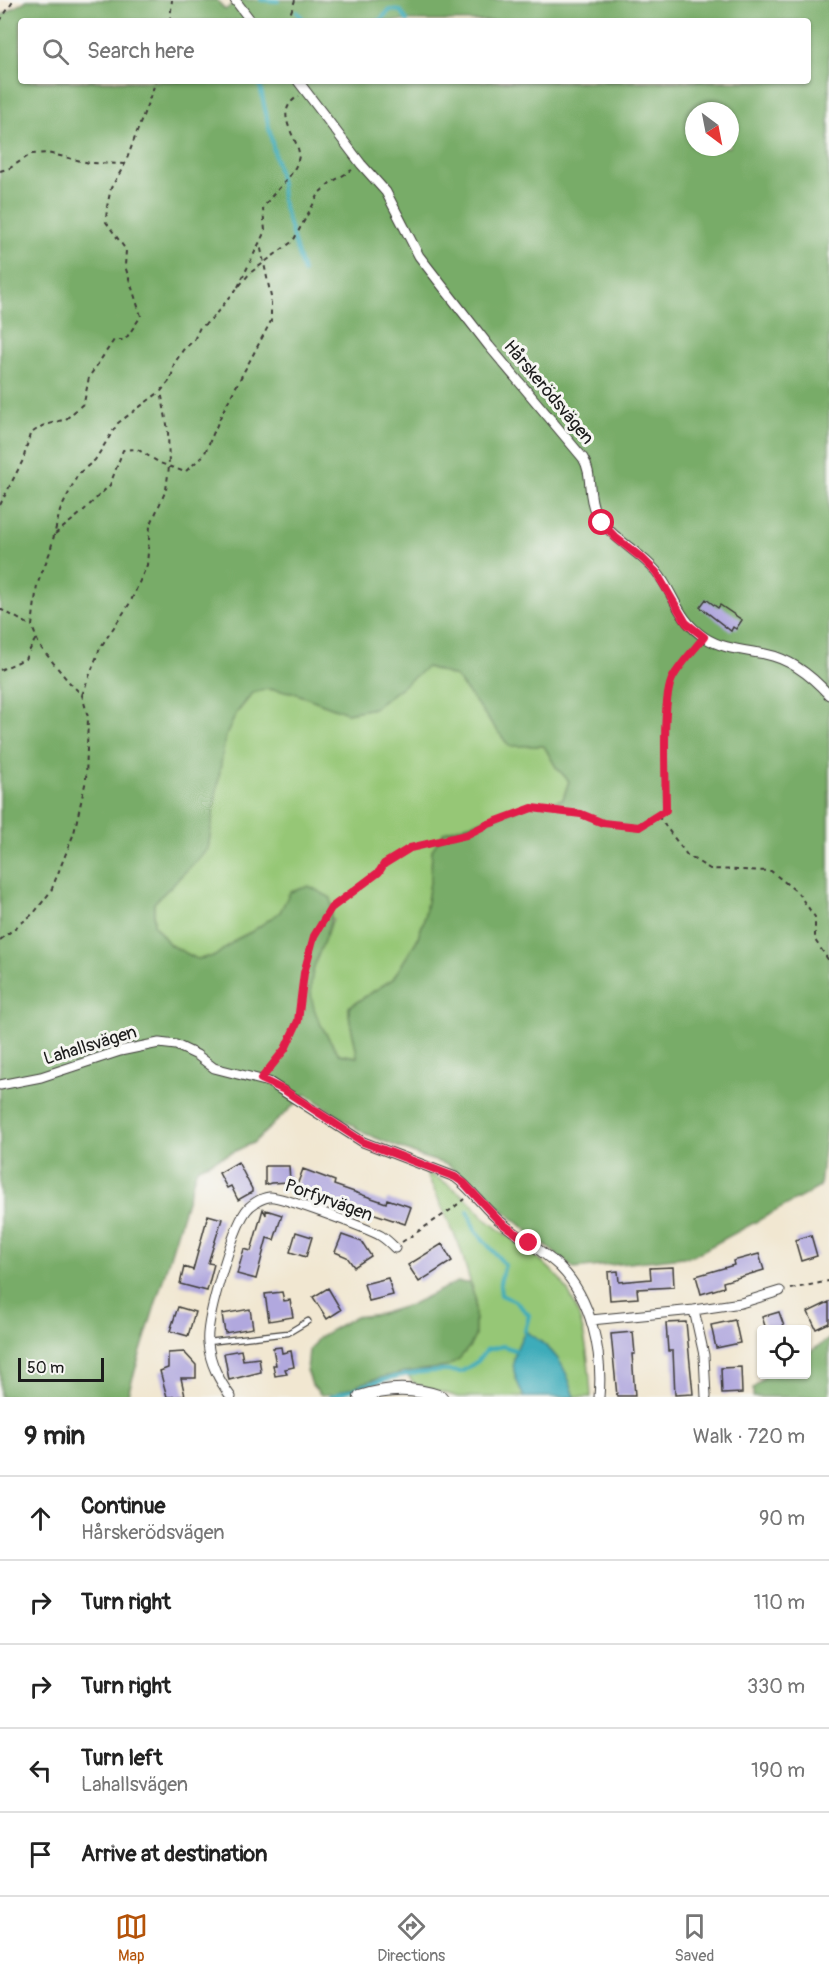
<!DOCTYPE html>
<meta charset="utf-8">
<style>
:root{--surface:#fff;--page:#f6f6f6;--text:#222;--muted:#767676;--line:#e0e0e0;--accent:#b45309}
body{margin:0;font-family:Pangolin,sans-serif;background:var(--page);color:var(--text)}
.controls{position:absolute;right:18px;bottom:18px;display:grid;overflow:hidden;border-radius:6px;box-shadow:0 2px 4px #0004}
.controls button{width:54px;height:54px;display:grid;place-items:center;padding:0;border:0;border-bottom:2px solid var(--line);background:var(--surface);color:var(--text);font:30px sans-serif}
.compass{position:absolute;left:685px;top:102px;width:54px;height:54px;border-radius:50%;background:var(--surface);box-shadow:0 2px 4px #0004;rotate:148deg}
.scale{position:absolute;left:18px;bottom:15px;width:86px;box-sizing:border-box;padding-left:6px;border:3px solid #1c1c1c;border-top:0;font-size:16px;line-height:21px;white-space:nowrap;color:#1c1c1c;-webkit-text-stroke:4px #f6f6f2;paint-order:stroke}
.stop{position:absolute;width:18px;height:18px;margin:-14px;border:4px solid #e11d48;border-radius:50%;background:#fff}
.stop.end{background:#e11d48;border-color:#fff;box-shadow:0 2px 6px #0008}
.list{margin:0;padding:0;list-style:none}
h2{display:flex;justify-content:space-between;align-items:center;height:78px;margin:0;padding:0 24px;font-size:26px}
h2 small{font-size:20px;font-weight:400;color:var(--muted)}
.list li{display:grid;grid-template-columns:39px 1fr auto;gap:18px;align-items:center;box-sizing:border-box;height:84px;padding:0 24px;border-top:2px solid var(--line)}
.list b{display:block;font-size:22px;white-space:nowrap}
.list p{margin:0;font-size:20px;white-space:nowrap;color:var(--muted)}
.list em{font-size:20px;font-style:normal;color:var(--muted)}
.icon{flex:none;width:33px;height:33px;fill:none;stroke:currentColor;stroke-width:2;stroke-linecap:round;stroke-linejoin:round}
.map{position:relative;flex:none;width:829px;height:1397px;overflow:hidden}
.search{position:absolute;background:var(--surface);box-shadow:0 2px 4px #0004;left:18px;right:18px;top:18px;height:66px;display:flex;align-items:center;gap:15px;box-sizing:border-box;padding:0 21px;border-radius:6px;color:var(--muted);font-size:22px}
.sheet{height:498px;background:var(--surface)}
nav{display:flex;justify-content:space-around;align-items:center;box-sizing:border-box;height:84px;border-top:2px solid var(--line);background:var(--surface);font-size:16px;color:var(--muted)}
nav a{display:grid;justify-items:center;gap:3px}
nav .on{color:var(--accent)}
.map>svg:first-child{display:block}
.green{fill:#96c776;stroke:#597249;stroke-width:1.5}
.forest{fill:#78ac67;stroke:#4a6442;stroke-width:1.5;fill-rule:evenodd}
.water{fill:#3cacba;stroke:#2c646b;stroke-width:1.5}
.lines{fill:none;stroke-linecap:round;stroke-linejoin:round}
.stream{stroke:#3cacba;stroke-width:4}
.building{fill:#b1a8de}
.service-casing{stroke:#3c3a37;stroke-width:7}
.minor-casing{stroke:#3c3a37;stroke-width:11}
.tertiary-casing{stroke:#3c3a37;stroke-width:14}
.path{stroke:#3c3a37;stroke-width:2;stroke-dasharray:4.5 4.5;stroke-linecap:butt}
.service{stroke:#fff;stroke-width:4.5}
.minor{stroke:#fff;stroke-width:9}
.tertiary{stroke:#fff;stroke-width:12}
.route{stroke:#e11d48;stroke-width:8}
.labels{text-anchor:middle;stroke-width:6;stroke-linejoin:round;paint-order:stroke}
.street-label{font-size:18px;fill:#1c1c1c;stroke:#f6f6f2}
</style>
<div class="map">
<svg width="829" height="1397" viewBox="0 0 829 1397">
<rect width="100%" height="100%" fill="#f6f6f2"/>
<filter id="ink" filterUnits="userSpaceOnUse"><feTurbulence type="fractalNoise" baseFrequency=".0167" numOctaves="2"/><feDisplacementMap in="SourceGraphic" scale="12" xChannelSelector="R" yChannelSelector="G"/><feConvolveMatrix kernelMatrix="1 2 1 2 8 2 1 2 1" color-interpolation-filters="sRGB"/></filter>
<filter id="wash" filterUnits="userSpaceOnUse"><feTurbulence type="fractalNoise" baseFrequency=".008" numOctaves="4" result="noise"/><feDisplacementMap in="SourceGraphic" scale="24" xChannelSelector="R" yChannelSelector="G"/><feGaussianBlur stdDeviation="1.35" result="paint"/><feColorMatrix in="noise" values="0 0 0 0 0 0 0 0 0 0 0 0 0 0 0 0 0 1.4 0 .05"/><feComposite in="paint" operator="in"/></filter>
<g filter="url(#wash)">
<rect width="100%" height="100%" fill="#f1e7d1"/>
<!-- green -->
<path class="green" d="M 426,667 L 456,676 L 479,705 L 490,722 L 530,745 L 544,746 L 556,767 L 569,781 L 563,799 L 543,804 L 533,802 L 495,817 L 465,825 L 432,850 L 431,876 L 424,920 L 417,940 L 393,979 L 349,1007 C 348,1025 356,1039 357,1057 L 339,1054 C 328,1037 313,1017 310,995 C 306,976 325,938 333,919 L 291,892 L 280,912 L 251,932 L 237,939 L 215,956 L 197,959 L 170,945 L 154,925 L 154,903 L 208,849 L 224,738 L 236,714 L 253,693 L 267,689 L 292,692 L 347,713 L 374,708 Z
M 426,1172 C 442,1180 455,1188 468,1200 C 475,1206 480,1214 487,1220 C 509,1239 536,1253 556,1275 C 584,1304 589,1358 591,1397 L 458,1397 L 415,1384 L 405,1372 L 447,1367 L 474,1313 L 475,1298 L 460,1247 Z"/>
<!-- forest -->
<path class="forest" d="M 27,0 L 217,0 L 225,10 L 238,0 L 829,0 L 829,1102 L 820,1187 L 693,1256 L 574,1269 L 448,1165 L 422,1157 L 364,1133 L 306,1094 L 253,1143 L 197,1168 L 127,1397 L 0,1397 L 0,16 ZM 21,21 L 808,21 L 808,81 L 21,81 ZM 694,111 L 730,111 L 730,147 L 694,147 ZM 427,667 L 456,677 L 509,746 L 544,746 L 556,767 L 569,781 L 563,799 L 543,804 L 533,802 L 495,817 L 444,832 L 432,850 L 431,876 L 424,920 L 417,940 L 393,979 L 349,1007 C 348,1025 356,1039 357,1057 L 339,1054 C 317,1021 301,996 318,956 C 327,932 333,924 331,898 L 309,886 L 290,892 L 280,912 L 251,932 L 237,939 L 215,956 L 197,959 L 170,945 L 154,925 L 154,903 L 208,849 L 225,738 L 236,714 L 252,693 L 267,689 L 292,692 L 347,713 L 374,708 Z
M 457,1282 L 469,1283 L 475,1298 L 475,1336 L 470,1346 L 459,1359 L 447,1367 L 405,1372 L 375,1379 L 334,1394 L 321,1395 L 312,1385 L 307,1370 L 309,1350 L 319,1337 L 354,1317 L 380,1314 L 410,1305 Z
M 829,1339 L 829,1397 L 753,1397 L 753,1389 L 766,1375 L 806,1374 L 807,1354 Z"/>
<!-- water -->
<path class="water" d="M 525,1331 C 555,1349 565,1364 575,1397 L 524,1397 C 510,1367 509,1361 525,1331 Z"/>
<g class="lines">
<!-- stream -->
<path class="stream" d="M 261,0 L 278,1
M 297,12 L 305,21
M 379,21 L 390,10 L 401,11 L 407,21
M 259,81 L 281,184 L 282,200 L 303,272
M 468,1211 L 475,1230 L 505,1265 L 500,1282 L 501,1295 L 515,1301 L 529,1315 L 525,1331
M 331,1397 C 372,1382 417,1367 461,1372 L 478,1361 L 486,1350 L 503,1346 L 515,1350"/>
</g>
<g id="blocks">
<!-- building -->
<path class="building" d="M 706,599 L 718,608 L 720,605 L 742,620 L 736,629 L 733,627 L 731,631 L 700,607 Z
M 238,1162 L 252,1189 L 252,1192 L 238,1200 L 231,1186 L 227,1188 L 219,1173 Z
M 265,1166 L 289,1166 L 290,1182 L 271,1183 L 265,1185 Z
M 303,1169 L 335,1181 L 334,1185 L 386,1203 L 387,1199 L 411,1207 L 405,1224 L 369,1212 L 369,1214 L 296,1188 Z
M 263,1209 L 266,1215 L 266,1210 L 282,1215 L 274,1240 L 267,1238 L 256,1279 L 237,1274 L 244,1249 L 251,1251 Z
M 208,1215 L 222,1219 L 208,1263 L 214,1264 L 207,1291 L 180,1284 L 184,1267 L 193,1270 Z
M 296,1232 L 312,1237 L 306,1257 L 290,1252 Z
M 342,1235 L 362,1242 L 371,1256 L 354,1267 L 347,1257 L 335,1252 Z
M 811,1235 L 817,1256 L 801,1261 L 795,1240 Z
M 442,1244 L 452,1261 L 419,1282 L 408,1265 Z
M 759,1254 L 764,1270 L 723,1282 L 724,1287 L 701,1294 L 696,1276 L 734,1265 L 733,1261 Z
M 673,1267 L 674,1287 L 637,1289 L 638,1298 L 610,1300 L 608,1272 L 618,1271 L 619,1282 L 651,1279 L 650,1268 Z
M 388,1278 L 393,1295 L 369,1301 L 364,1284 Z
M 328,1288 L 341,1310 L 327,1319 L 313,1297 Z
M 282,1292 L 284,1301 L 290,1300 L 293,1317 L 269,1321 L 265,1294 Z
M 829,1302 L 829,1323 L 816,1329 L 808,1312 Z
M 178,1307 L 195,1312 L 188,1336 L 170,1331 Z
M 250,1309 L 253,1328 L 225,1333 L 222,1314 Z
M 779,1312 L 785,1329 L 766,1329 L 762,1317 Z
M 735,1320 L 740,1343 L 716,1348 L 711,1325 Z
M 686,1322 L 693,1394 L 675,1395 L 673,1351 L 668,1351 L 666,1323 Z
M 633,1332 L 635,1354 L 632,1354 L 635,1396 L 617,1396 L 611,1334 Z
M 281,1347 L 282,1353 L 291,1351 L 294,1367 L 285,1369 L 287,1374 L 275,1376 L 273,1365 L 276,1365 L 273,1348 Z
M 241,1350 L 243,1360 L 259,1358 L 261,1372 L 229,1380 L 224,1353 Z
M 184,1352 L 196,1365 L 196,1378 L 181,1378 L 185,1396 L 167,1397 L 160,1371 L 168,1368 L 168,1353 Z
M 741,1367 L 742,1393 L 722,1394 L 721,1368 Z"/>
</g>
</g>
<g filter="url(#ink)">
<use href="#blocks" fill-opacity="0" stroke="#3c3a37" stroke-width="1.5"/>
<g class="lines">
<defs>
<path id="service" d="M 208,1342 L 288,1333 L 308,1321"/>
<path id="minor" d="M 235,0 L 251,21
M 298,81 L 361,164 L 386,192 L 419,256 L 489,346 L 583,458 C 593,474 587,494 595,511 C 609,538 637,549 656,571 C 675,594 677,619 704,637 C 722,649 744,650 765,654 C 791,659 811,675 829,695
M 0,1085 L 41,1077 L 120,1051 L 159,1043 L 176,1045 L 197,1055 L 214,1068 L 269,1082 L 363,1142 L 455,1177 C 473,1190 484,1209 501,1222 C 520,1238 542,1250 560,1267 C 592,1299 603,1354 599,1397
M 694,1310 L 704,1355 L 706,1397
M 591,1320 L 694,1310 L 741,1303 L 780,1291
M 231,1397 C 219,1380 210,1364 208,1343 C 205,1321 233,1229 246,1211 C 250,1205 261,1198 269,1197 C 279,1195 369,1229 381,1236 C 386,1239 391,1244 395,1248"/>
<path id="tertiary" d="M 360,1397 C 386,1388 414,1387 441,1397"/>
</defs>
<!-- service casing -->
<use href="#service" class="service-casing"/>
<!-- minor casing -->
<use href="#minor" class="minor-casing"/>
<!-- tertiary casing -->
<use href="#tertiary" class="tertiary-casing"/>
<!-- path -->
<path class="path" d="M 0,21 L 14,0
M 170,21 L 172,0
M 288,21 L 295,0
M 0,171 L 10,168 L 31,154 L 47,153 L 90,163 L 125,164
M 238,287 L 265,231 L 263,209 C 272,191 297,176 299,155 C 300,140 270,112 299,96
M 0,505 L 23,460 L 30,434 L 42,426 L 66,419 L 84,403 L 89,377 L 114,340 L 125,340 L 141,316 L 125,266 L 126,250 L 106,222 L 107,207 L 111,188 L 125,164 L 156,81
M 55,534 L 80,514 L 110,485 L 123,450 L 137,449 L 160,463 L 185,472 L 204,455 L 223,411 L 271,321 L 271,297 L 260,244
M 0,609 L 32,626
M 0,670 L 25,659 L 36,638
M 82,695 L 100,648 L 130,603 L 147,565 L 150,526 L 166,490 L 169,467 L 168,430 L 161,391
M 658,816 L 687,855 L 710,869 L 771,871 L 797,892 L 815,917 L 815,940 L 829,961
M 0,940 L 34,913 L 51,891 L 74,833 L 86,780 L 88,717 L 82,695 L 68,681 L 39,645 L 32,626 L 37,585 L 50,552 L 60,511 L 78,474 L 95,460 L 118,423 L 161,391 L 171,379 L 174,364 L 183,350 L 194,340 L 200,327 L 209,322 L 250,273 L 293,241 L 320,192 L 330,183 L 352,170
M 267,1072 L 285,1049 L 298,1021 L 305,973 L 314,936 L 331,908 L 376,874 L 384,864 L 415,846 L 423,847 L 466,835 L 486,825 L 532,808 L 581,814 L 603,823 L 639,827 L 666,810 C 666,775 660,712 671,681 C 676,668 690,654 699,644
M 402,1242 L 452,1209 L 464,1199
M 791,1289 L 829,1281"/>
<!-- service -->
<use href="#service" class="service"/>
<!-- minor -->
<use href="#minor" class="minor"/>
<!-- tertiary -->
<use href="#tertiary" class="tertiary"/>
</g>
</g>
<g class="lines" filter="url(#ink)">
<!-- route -->
<path class="route" d="M 529,1243 L 499,1221 L 464,1183 L 455,1177 L 363,1142 L 284,1090 L 261,1079 L 285,1049 L 298,1021 L 304,973 L 314,936 L 331,908 L 379,872 L 384,864 L 410,848 L 466,835 L 486,825 L 532,808 L 581,814 L 603,823 L 639,827 L 666,810 C 666,782 661,698 673,677 C 681,663 694,650 704,637 L 686,623 L 656,572 L 643,559 L 616,538 L 602,523"/>
</g>
<g class="labels">
<!-- street labels -->
<g class="street-label">
<text transform="translate(549 392) rotate(50)" y="6">Hårskerödsvägen</text>
<text transform="translate(90 1045) rotate(-17)" y="6">Lahallsvägen</text>
<text transform="translate(329 1200) rotate(20)" y="6">Porfyrvägen</text>
</g>
</g>
</svg>
<div class="controls">
<button><svg class="icon" aria-label="locate" viewBox="0 0 24 24"><circle cx="12" cy="12" r="6"/><path d="M12 2v4M12 18v4M2 12h4M18 12h4"/></svg></button>
</div>
<svg class="compass" viewBox="-18 -18 36 36"><path d="M0-13l5 13h-10z" fill="#e53935"/><path d="M0 13l5-13h-10z" fill="#767676"/></svg>
<div class="scale">50 m</div>
<div class="stop" style="left:602px;top:523px"></div>
<div class="stop end" style="left:529px;top:1243px"></div>
<div class="search"><svg class="icon" aria-label="search" viewBox="0 0 24 24"><circle cx="10" cy="10" r="6"/><path d="M15 15l6 6"/></svg>Search here</div>
</div>
<section class="sheet">
<h2>9 min<small>Walk · 720 m</small></h2>
<ul class="list">
<li><svg class="icon" aria-label="ahead" viewBox="0 0 24 24"><path d="M12 20V5M6 11l6-6 6 6"/></svg><div><b>Continue</b><p>Hårskerödsvägen</p></div><em>90 m</em></li>
<li><svg class="icon" aria-label="right" viewBox="0 0 24 24"><path d="M7 20v-9h11M14 6l5 5-5 5"/></svg><div><b>Turn right</b></div><em>110 m</em></li>
<li><svg class="icon" aria-label="right" viewBox="0 0 24 24"><path d="M7 20v-9h11M14 6l5 5-5 5"/></svg><div><b>Turn right</b></div><em>330 m</em></li>
<li><svg class="icon" aria-label="left" viewBox="0 0 24 24"><path d="M17 20v-9H6M10 6l-5 5 5 5"/></svg><div><b>Turn left</b><p>Lahallsvägen</p></div><em>190 m</em></li>
<li><svg class="icon" aria-label="arrive" viewBox="0 0 24 24"><path d="M6 21V4h12l-3 4 3 4H6"/></svg><div><b>Arrive at destination</b></div></li>
</ul>
</section>
<nav>
<a class="on"><svg class="icon" aria-label="map" viewBox="0 0 24 24"><path d="M3 6l6-2 6 2 6-2v14l-6 2-6-2-6 2zM9 4v14M15 6v14"/></svg>Map</a>
<a><svg class="icon" aria-label="directions" viewBox="0 0 24 24"><path d="M12 3l9 9-9 9-9-9zM9 14v-3h6M13 9l2 2-2 2"/></svg>Directions</a>
<a><svg class="icon" aria-label="saved" viewBox="0 0 24 24"><path d="M7 4h10v16l-5-4-5 4z"/></svg>Saved</a>
</nav>
